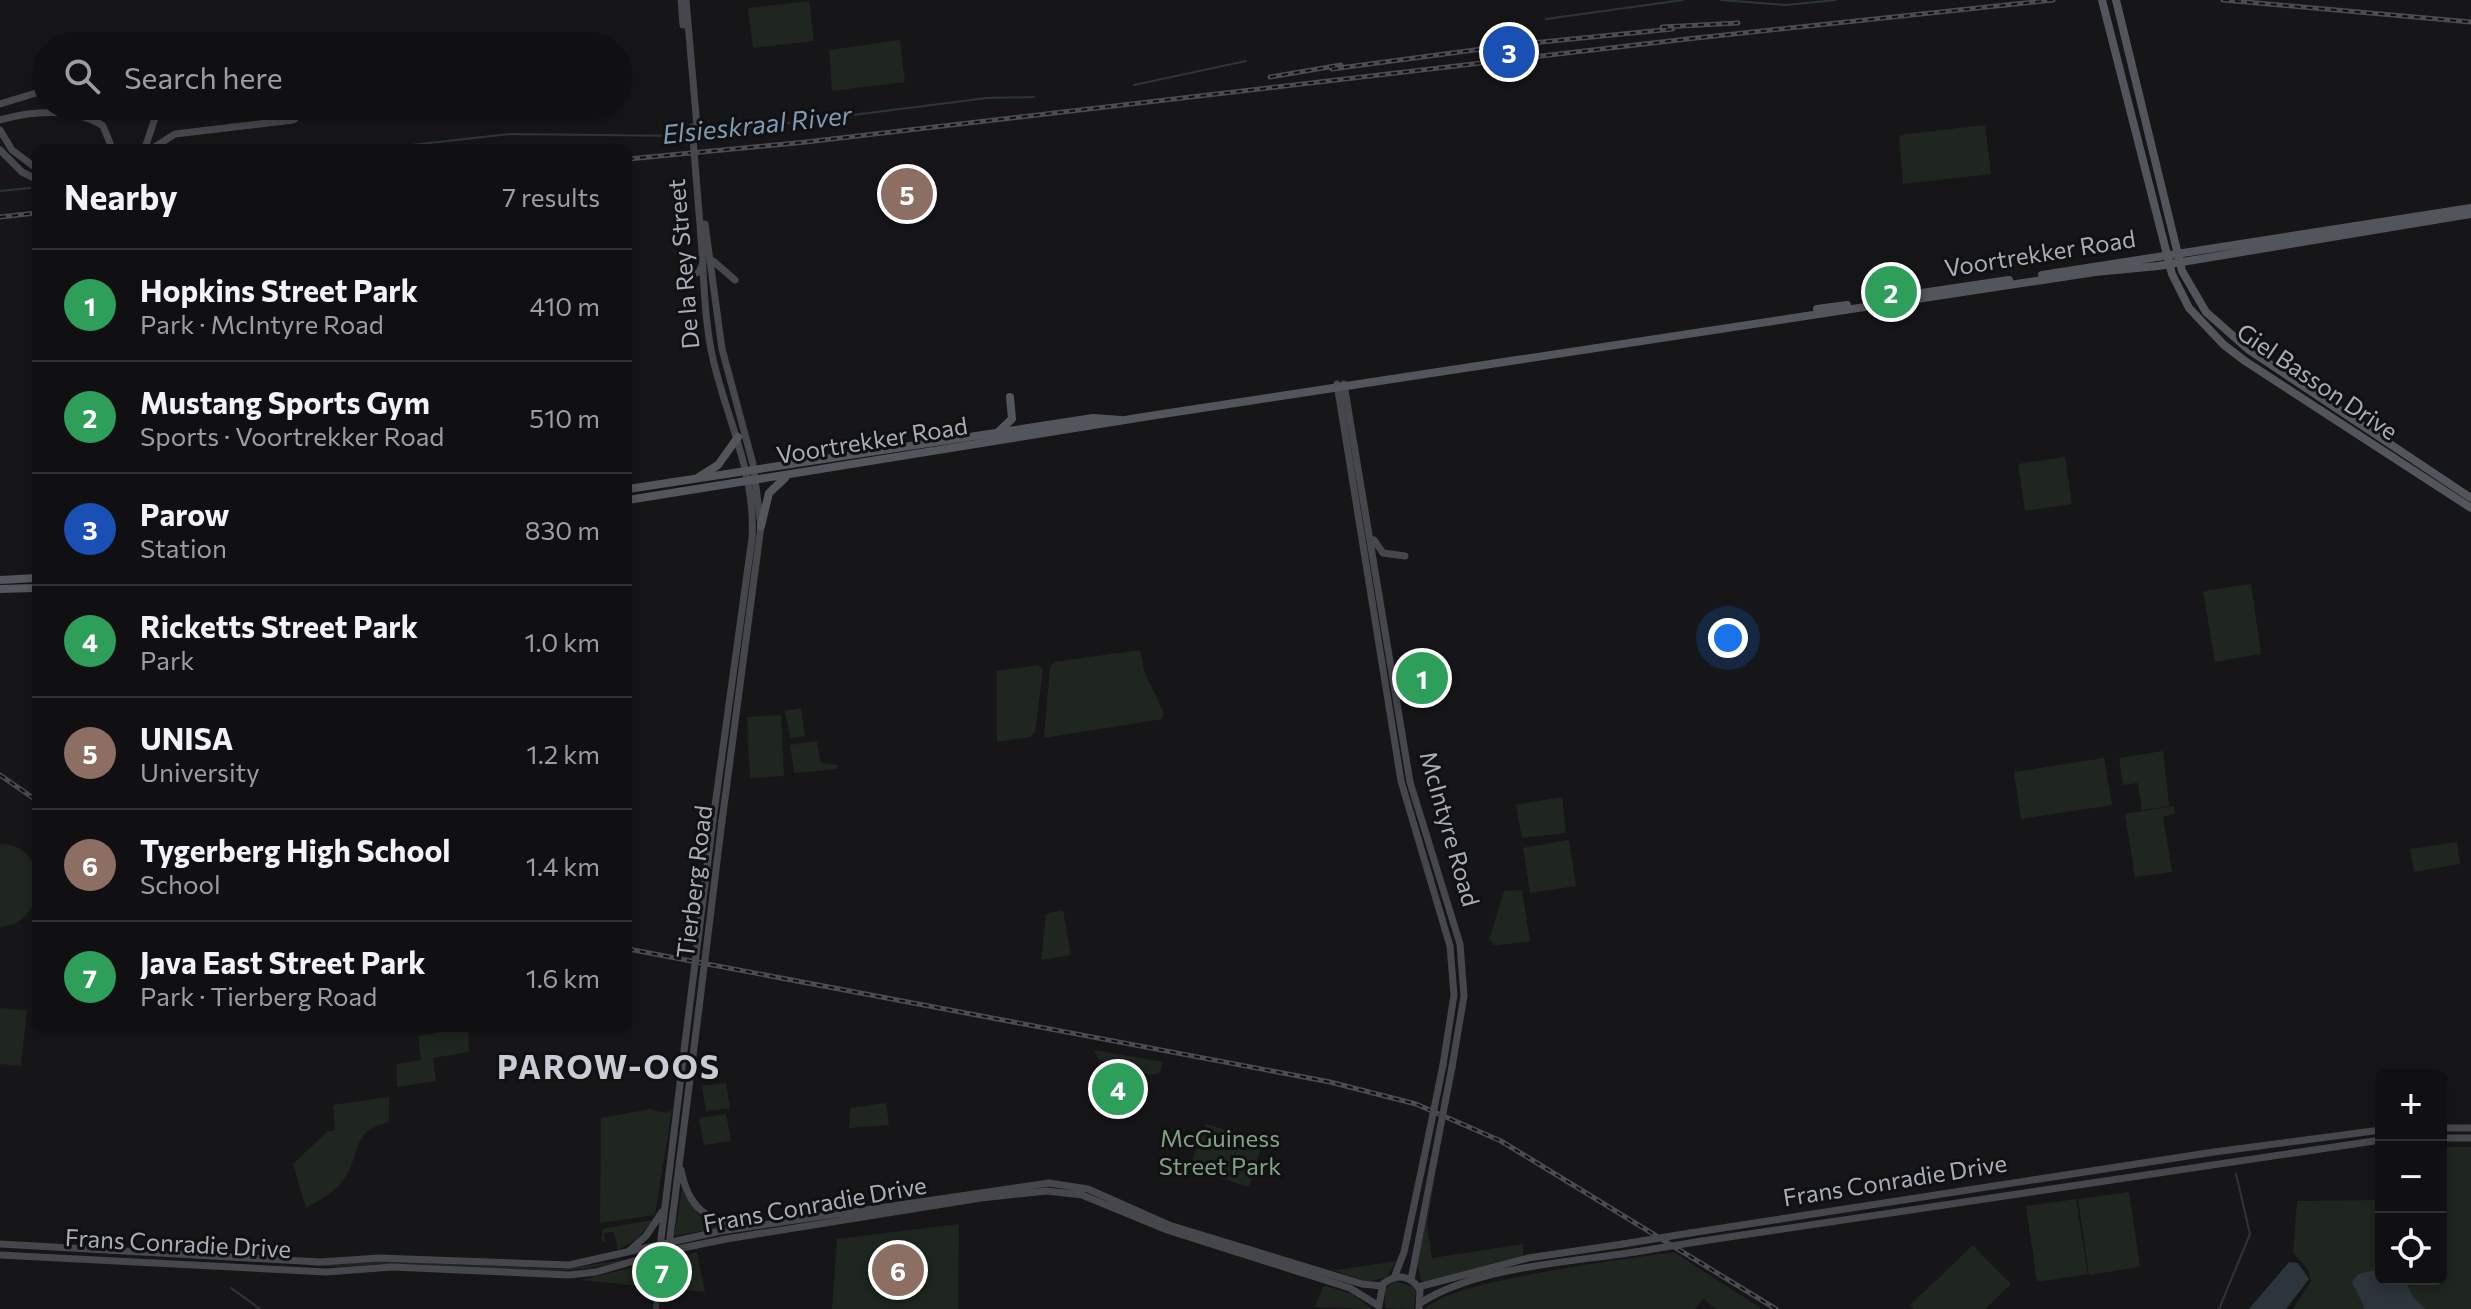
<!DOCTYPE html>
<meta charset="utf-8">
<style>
:root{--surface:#101012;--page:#1e1e20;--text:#f1f3f6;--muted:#9c9d9f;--line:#303032;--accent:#7c3aed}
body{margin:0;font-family:Commissioner,sans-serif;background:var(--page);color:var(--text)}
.controls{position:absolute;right:24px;bottom:24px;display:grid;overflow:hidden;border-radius:12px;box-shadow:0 4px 12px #0003}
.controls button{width:72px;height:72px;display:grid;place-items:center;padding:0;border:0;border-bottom:2px solid var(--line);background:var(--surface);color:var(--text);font:40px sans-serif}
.you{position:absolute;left:1728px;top:638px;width:28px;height:28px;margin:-20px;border:6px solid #fff;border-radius:50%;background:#1a73e8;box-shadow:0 0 0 12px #1a73e833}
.badge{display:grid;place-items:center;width:52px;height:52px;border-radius:50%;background:var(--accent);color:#fff;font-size:26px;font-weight:700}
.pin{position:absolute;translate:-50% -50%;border:4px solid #fff;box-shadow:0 2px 8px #0006}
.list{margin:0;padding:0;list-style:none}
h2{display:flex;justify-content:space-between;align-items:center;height:104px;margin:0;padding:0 32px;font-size:34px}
h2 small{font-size:26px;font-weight:400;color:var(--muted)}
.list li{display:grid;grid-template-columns:52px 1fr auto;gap:24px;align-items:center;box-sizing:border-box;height:112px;padding:0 32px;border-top:2px solid var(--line)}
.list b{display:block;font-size:30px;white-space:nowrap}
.list p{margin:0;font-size:26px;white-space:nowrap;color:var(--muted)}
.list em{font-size:26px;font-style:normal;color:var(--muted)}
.icon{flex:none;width:44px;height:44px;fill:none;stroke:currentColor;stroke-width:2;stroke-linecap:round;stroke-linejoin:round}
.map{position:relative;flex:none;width:2471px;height:1309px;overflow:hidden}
.search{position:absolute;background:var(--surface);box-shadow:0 4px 12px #0003;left:32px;top:32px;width:600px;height:88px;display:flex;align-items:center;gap:20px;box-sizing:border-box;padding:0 28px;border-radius:44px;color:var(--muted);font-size:30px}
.panel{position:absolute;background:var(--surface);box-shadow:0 4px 12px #0003;left:32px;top:144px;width:600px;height:888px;border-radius:12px}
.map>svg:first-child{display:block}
.green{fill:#1e261f}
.water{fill:#2c353c}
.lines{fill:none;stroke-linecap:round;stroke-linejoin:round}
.stream{stroke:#2c353c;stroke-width:2}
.tertiary{stroke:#37383d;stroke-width:6}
.secondary{stroke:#45474d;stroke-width:7}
.primary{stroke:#53555c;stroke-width:8}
.rail-casing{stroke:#4a4c52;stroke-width:5}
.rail{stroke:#111113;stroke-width:2;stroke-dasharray:6;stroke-linecap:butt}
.secondary-bridge{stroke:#45474d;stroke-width:7}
.labels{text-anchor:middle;stroke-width:6;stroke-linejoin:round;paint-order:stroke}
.street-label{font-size:24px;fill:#a8adb8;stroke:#111113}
.park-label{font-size:24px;fill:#7fa381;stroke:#111113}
.water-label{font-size:26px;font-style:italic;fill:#7f9bb3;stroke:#111113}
.district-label{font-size:32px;font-weight:bold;letter-spacing:2px;fill:#c9ccd4;stroke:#111113}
</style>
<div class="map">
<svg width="2471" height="1309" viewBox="0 0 2471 1309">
<rect width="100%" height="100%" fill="#161618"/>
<!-- green -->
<path class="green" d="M 809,1 L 814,41 L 753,48 L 748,8 Z
M 900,40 L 905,82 L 832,91 L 829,50 Z
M 1985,125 L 1991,174 L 1903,184 L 1899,135 Z
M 2065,457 L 2072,504 L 2025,511 L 2018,464 Z
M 2251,584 L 2261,654 L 2215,662 L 2203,591 Z
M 1140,650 L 1144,671 L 1164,713 L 1162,719 L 1044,738 L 1050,667 L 1054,662 Z
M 1430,654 L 1437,699 L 1414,705 L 1407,658 Z
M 1038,665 L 1043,670 L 1035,732 L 1030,737 L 997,742 L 997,671 Z
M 801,708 L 805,736 L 790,738 L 785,711 Z
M 781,715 L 784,776 L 750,778 L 747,717 Z
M 817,741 L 821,763 L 838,765 L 837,769 L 794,773 L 790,745 Z
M 2163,751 L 2169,806 L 2142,810 L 2138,783 L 2123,785 L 2119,758 Z
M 2104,758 L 2112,805 L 2021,819 L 2014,772 Z
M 1562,797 L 1566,833 L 1522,838 L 1516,805 Z
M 2174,806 L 2175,814 L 2163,817 L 2172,872 L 2135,877 L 2125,814 Z
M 1569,840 L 1576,886 L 1530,893 L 1523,848 Z
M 2457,842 L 2460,864 L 2414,872 L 2410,849 Z
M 0,844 C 51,843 49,925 0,927 Z
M 1522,890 L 1530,941 L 1492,946 L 1493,942 L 1489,940 L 1504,891 Z
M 1063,910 L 1071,955 L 1041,960 L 1046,914 Z
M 0,1008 L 27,1010 L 21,1066 L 0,1064 Z
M 468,1028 L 469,1052 L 433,1058 L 436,1081 L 397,1087 L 397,1064 L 421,1060 L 418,1036 Z
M 1094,1050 L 1163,1062 L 1159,1073 L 1150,1075 L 1099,1060 Z
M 1100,1066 L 1148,1078 L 1140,1110 L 1088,1094 Z
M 726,1083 L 730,1108 L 706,1111 L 702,1086 Z
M 389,1097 L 389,1122 C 348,1132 363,1155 342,1182 C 334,1193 317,1201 306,1208 L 293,1164 L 327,1132 L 335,1130 L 333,1105 Z
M 886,1103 L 889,1125 L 849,1128 L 850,1108 Z
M 650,1109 L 666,1113 L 672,1110 L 655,1215 L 600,1223 L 601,1118 Z
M 726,1114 L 731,1141 L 704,1145 L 699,1118 Z
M 1206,1124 L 1263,1141 L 1249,1187 L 1193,1169 L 1191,1163 Z
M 2441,1147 L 2471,1147 L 2471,1309 L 2293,1309 L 2311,1281 L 2308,1269 L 2293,1253 L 2297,1201 L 2377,1200 L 2381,1196 L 2381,1279 L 2441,1279 Z
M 1436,1172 L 1427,1225 L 1432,1258 L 1523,1244 L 1523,1256 L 1431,1281 L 1422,1281 L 1417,1264 Z
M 682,1190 L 700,1216 L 726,1227 L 674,1236 Z
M 2129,1192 L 2140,1267 L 2089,1275 L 2078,1199 Z
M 2076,1199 L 2088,1274 L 2037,1282 L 2026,1206 Z
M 653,1220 L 637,1239 L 618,1250 L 614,1232 L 604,1233 L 605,1242 L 602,1242 L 602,1230 L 606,1228 Z
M 959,1224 L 958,1309 L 832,1309 L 837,1239 Z
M 1973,1245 L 2011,1284 L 1985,1309 L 1914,1309 L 1910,1305 Z
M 697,1252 L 705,1292 L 580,1280 Z
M 1674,1252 L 1762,1309 L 1716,1309 L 1703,1299 L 1695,1309 L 1425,1309 C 1451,1280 1628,1259 1674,1252 Z
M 629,1259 C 553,1283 472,1265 394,1264 C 365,1264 335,1269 308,1265 L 386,1261 L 563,1269 Z
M 1396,1261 L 1387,1277 L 1367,1282 L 1328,1268 L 1337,1270 Z
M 1395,1281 L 1413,1287 L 1416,1292 L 1414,1309 L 1385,1308 L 1385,1289 Z
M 1326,1286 L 1352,1294 L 1372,1309 L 1315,1307 L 1322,1288 Z"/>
<!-- water -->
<path class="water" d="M 2289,1262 L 2298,1263 L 2309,1279 L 2286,1309 L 2249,1309 Z
M 2381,1269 L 2381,1279 L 2404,1279 L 2414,1298 L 2426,1309 L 2365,1309 L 2352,1282 L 2358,1274 Z"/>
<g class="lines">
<!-- stream -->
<path class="stream" d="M 1721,0 L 1786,5 L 1836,0
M 1546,19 L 1683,0
M 1134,85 L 1246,61
M 696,135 L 987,98 L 1034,97
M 384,148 L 510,134 L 690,136
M 0,191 L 30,188
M 231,1288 L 260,1309
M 2219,1309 L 2250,1234 L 2236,1174"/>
<!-- tertiary -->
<path class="tertiary" d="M 657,1296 L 668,1251
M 656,1309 L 659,1253"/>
<!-- secondary -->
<path class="secondary" d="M 681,0 L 683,25
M 686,0 L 697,127
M 0,104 L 46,90
M 0,120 C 31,111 75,107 103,126 L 112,148
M 0,130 L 12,150 L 36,168
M 145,148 L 159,106
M 153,148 L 175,134 L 293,120 L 308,108
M 0,150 L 22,172 L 36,179
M 705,224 L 722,349 L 753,464 L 761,526 L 722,821
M 701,237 C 704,277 704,320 713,359 C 727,420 756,474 752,538 L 713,820
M 713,261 L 735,280
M 684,277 L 699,272 L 703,263
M 1337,384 L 1401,781 L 1450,946 L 1454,995 L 1443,1065
M 1344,384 L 1410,782 L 1460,944 L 1464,996 L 1452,1067
M 1374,540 L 1383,553 L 1405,556
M 2441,1128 L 2471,1128
M 2441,1138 L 2471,1138
M 681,1170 C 688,1206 705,1221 742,1225
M 1690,1233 L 2214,1152 L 2381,1130
M 1702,1241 L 2381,1140
M 0,1244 L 320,1262 L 379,1258 L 569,1265 L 721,1231 L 1049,1183 L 1088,1189 L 1169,1225 L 1362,1284 L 1382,1286
M 669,1245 L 699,1008
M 660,1247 L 685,1043
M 629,1251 L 646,1236 L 662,1212
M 0,1255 L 326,1272 L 392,1267 L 569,1275 L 596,1272 L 668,1251 L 726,1239 L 981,1198 L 1047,1191 L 1082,1195 L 1167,1230 L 1350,1288 L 1379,1306
M 1394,1278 L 1404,1252 L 1424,1158
M 1411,1280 L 1434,1160
M 1418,1287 L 1528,1258 L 1623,1244
M 1422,1302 C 1477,1267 1570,1262 1635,1252
M 1379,1305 L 1383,1284 C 1396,1273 1411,1275 1420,1290 L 1419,1309"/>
<!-- primary -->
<path class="primary" d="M 2102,0 L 2172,274 L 2189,308 L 2224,345 L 2245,361 L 2471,508
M 2116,0 L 2182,271 L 2206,312 L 2249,350 L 2471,498
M 2042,275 L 2471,208
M 1888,298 L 2009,280
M 1817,309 L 1847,305
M 997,433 L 1012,419 L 1010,397
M 699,477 L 718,465 L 738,437
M 628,489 L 1093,418 L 1121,420
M 628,500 L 1156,415 L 2095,272 L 2158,266 L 2471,214
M 761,526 L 769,493 L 785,478
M 0,580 L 36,578
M 0,589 L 36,588"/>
<defs>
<path id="rail" d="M 2223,0 L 2471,22
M 1662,27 L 1738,23
M 1332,69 L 1512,45 L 1673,29
M 1270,77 L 1341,65
M 628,159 L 806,142 L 1687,39 L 2053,0
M 0,217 L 36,213
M 0,775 L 36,800
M 628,949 L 1330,1082 L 1416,1104 L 1501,1141 L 1776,1309"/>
</defs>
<!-- rail casing -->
<use href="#rail" class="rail-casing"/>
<!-- rail -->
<use href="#rail" class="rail"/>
<!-- secondary-bridge -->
<path class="secondary-bridge" d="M 692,127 L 701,237
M 699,1008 L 722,821
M 685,1043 L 713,820
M 1424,1158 L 1443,1065
M 1434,1160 L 1452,1067
M 1623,1244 L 1690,1233
M 1635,1252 L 1702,1241"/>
</g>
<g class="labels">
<!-- street labels -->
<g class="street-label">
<text transform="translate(2040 254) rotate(-9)" y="8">Voortrekker Road</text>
<text transform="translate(684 264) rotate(-95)" y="8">De la Rey Street</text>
<text transform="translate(2317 382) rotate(34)" y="8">Giel Basson Drive</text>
<text transform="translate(872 441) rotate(-9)" y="8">Voortrekker Road</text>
<text transform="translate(1449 829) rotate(74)" y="8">McIntyre Road</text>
<text transform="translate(695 882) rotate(-83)" y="8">Tierberg Road</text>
<text transform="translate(1895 1181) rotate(-9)" y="8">Frans Conradie Drive</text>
<text transform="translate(815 1205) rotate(-10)" y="8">Frans Conradie Drive</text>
<text transform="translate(178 1244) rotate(3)" y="8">Frans Conradie Drive</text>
</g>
<!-- park labels -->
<g class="park-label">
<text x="1220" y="1147">McGuiness<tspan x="1220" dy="28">Street Park</tspan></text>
</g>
<!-- water labels -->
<g class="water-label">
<text transform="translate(757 125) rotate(-6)" y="9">Elsieskraal River</text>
</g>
<!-- district labels -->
<g class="district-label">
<text x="609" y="1079">PAROW-OOS</text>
</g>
</g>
</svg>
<div class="controls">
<button>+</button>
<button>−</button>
<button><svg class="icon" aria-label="locate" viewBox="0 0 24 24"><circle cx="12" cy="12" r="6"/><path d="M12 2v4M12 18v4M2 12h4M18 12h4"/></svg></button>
</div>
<div class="you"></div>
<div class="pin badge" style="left:1422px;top:678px;background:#2e9e5b">1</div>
<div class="pin badge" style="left:1891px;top:292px;background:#2e9e5b">2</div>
<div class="pin badge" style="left:1509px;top:52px;background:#1a4fb4">3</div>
<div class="pin badge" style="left:1118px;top:1089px;background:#2e9e5b">4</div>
<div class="pin badge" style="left:907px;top:194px;background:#8d6e63">5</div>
<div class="pin badge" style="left:898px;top:1270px;background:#8d6e63">6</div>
<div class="pin badge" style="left:662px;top:1272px;background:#2e9e5b">7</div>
<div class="search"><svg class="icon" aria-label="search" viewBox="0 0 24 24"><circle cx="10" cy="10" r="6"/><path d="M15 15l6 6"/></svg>Search here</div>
<section class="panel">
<h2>Nearby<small>7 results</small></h2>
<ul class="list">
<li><span class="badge" style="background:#2e9e5b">1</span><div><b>Hopkins Street Park</b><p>Park · McIntyre Road</p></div><em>410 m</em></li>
<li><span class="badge" style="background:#2e9e5b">2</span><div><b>Mustang Sports Gym</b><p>Sports · Voortrekker Road</p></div><em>510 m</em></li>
<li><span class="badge" style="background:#1a4fb4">3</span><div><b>Parow</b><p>Station</p></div><em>830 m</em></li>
<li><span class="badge" style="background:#2e9e5b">4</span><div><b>Ricketts Street Park</b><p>Park</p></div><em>1.0 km</em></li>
<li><span class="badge" style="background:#8d6e63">5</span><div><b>UNISA</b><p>University</p></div><em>1.2 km</em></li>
<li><span class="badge" style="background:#8d6e63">6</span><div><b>Tygerberg High School</b><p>School</p></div><em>1.4 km</em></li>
<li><span class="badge" style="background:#2e9e5b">7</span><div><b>Java East Street Park</b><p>Park · Tierberg Road</p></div><em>1.6 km</em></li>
</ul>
</section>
</div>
